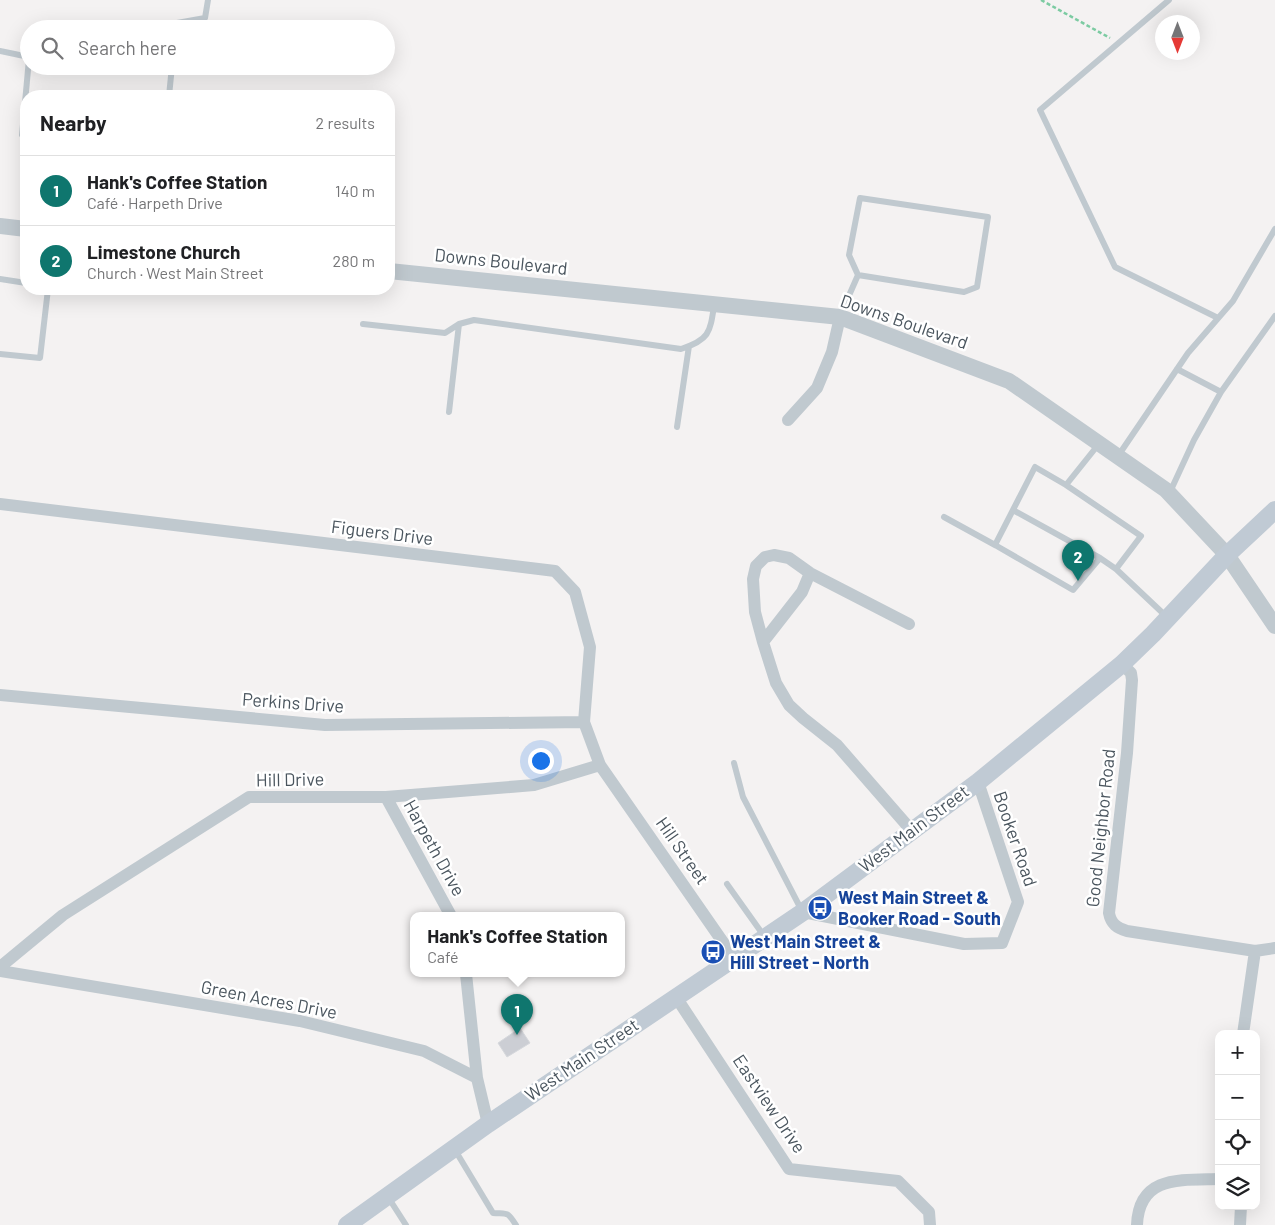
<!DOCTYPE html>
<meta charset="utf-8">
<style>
:root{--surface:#fff;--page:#f2f2f2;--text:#202124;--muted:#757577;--line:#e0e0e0;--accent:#0f766e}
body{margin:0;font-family:Barlow,sans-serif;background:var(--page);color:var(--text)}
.controls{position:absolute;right:15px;bottom:15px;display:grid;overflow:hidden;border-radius:10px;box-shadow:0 5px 20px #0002}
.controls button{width:45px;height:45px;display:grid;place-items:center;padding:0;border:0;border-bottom:1px solid var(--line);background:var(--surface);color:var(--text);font:25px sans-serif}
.compass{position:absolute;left:1155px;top:15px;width:45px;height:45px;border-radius:50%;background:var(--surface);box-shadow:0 5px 20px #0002;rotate:180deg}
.you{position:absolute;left:540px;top:760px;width:18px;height:18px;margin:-12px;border:4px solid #fff;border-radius:50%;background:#1a73e8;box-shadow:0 0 0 8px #1a73e833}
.badge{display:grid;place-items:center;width:32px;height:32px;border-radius:50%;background:var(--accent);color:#fff;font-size:16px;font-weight:700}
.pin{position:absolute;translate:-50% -41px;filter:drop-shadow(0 1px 2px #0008)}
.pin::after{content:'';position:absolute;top:26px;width:18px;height:15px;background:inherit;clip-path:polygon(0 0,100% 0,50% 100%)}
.popup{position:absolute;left:410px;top:912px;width:215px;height:65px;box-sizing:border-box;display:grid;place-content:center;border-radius:10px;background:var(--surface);filter:drop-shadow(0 1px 4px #0005);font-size:16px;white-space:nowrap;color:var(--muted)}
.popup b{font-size:19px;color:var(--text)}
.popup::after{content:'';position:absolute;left:50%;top:100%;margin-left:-10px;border:10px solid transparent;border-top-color:var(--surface)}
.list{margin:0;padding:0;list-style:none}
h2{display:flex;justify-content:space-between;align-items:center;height:65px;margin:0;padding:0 20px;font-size:21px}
h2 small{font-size:16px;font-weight:400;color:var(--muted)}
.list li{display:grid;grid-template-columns:32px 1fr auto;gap:15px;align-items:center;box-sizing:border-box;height:70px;padding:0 20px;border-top:1px solid var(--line)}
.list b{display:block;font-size:19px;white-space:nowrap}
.list p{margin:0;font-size:16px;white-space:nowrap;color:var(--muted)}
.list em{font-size:16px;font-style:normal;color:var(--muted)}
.icon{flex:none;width:28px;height:28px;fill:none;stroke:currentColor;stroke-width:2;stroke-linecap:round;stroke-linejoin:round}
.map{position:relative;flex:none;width:1275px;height:1225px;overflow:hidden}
.search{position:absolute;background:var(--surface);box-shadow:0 5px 20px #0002;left:20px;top:20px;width:375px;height:55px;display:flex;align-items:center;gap:12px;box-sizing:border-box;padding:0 18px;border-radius:28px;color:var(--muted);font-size:19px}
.panel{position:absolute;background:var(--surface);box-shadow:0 5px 20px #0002;left:20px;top:90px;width:375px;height:205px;border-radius:20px}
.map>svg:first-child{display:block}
.building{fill:#ccced4;stroke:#d6d8dc}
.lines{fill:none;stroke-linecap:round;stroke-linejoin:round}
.path{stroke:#7ccba2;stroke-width:2.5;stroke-dasharray:4 2.5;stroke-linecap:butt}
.service{stroke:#c0c9cf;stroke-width:6}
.minor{stroke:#c0c9cf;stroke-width:12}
.tertiary{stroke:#c0c9cf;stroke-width:16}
.secondary{stroke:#c0cad4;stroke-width:18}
.labels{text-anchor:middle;stroke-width:5;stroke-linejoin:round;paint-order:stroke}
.street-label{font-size:18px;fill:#4a555e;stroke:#fff}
.transit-label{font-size:18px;font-weight:bold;fill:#164399;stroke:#fff;text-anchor:start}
</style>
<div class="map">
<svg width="1275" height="1225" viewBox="0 0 1275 1225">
<rect width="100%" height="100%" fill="#f4f2f2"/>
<!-- building -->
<path class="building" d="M 520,1028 L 530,1043 L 507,1057 L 498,1043 Z"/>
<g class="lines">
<!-- path -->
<path class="path" d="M 1041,0 L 1110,38"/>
<!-- service -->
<path class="service" d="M 1169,0 L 1040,110 L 1115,267 L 1218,318
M 177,29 L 177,23 L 205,18 L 208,0
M 0,51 L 29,57
M 169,96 L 172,66
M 26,140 L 22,135 L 29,59
M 0,279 L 26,283
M 840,316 L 858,275 L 964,292 L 977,287 L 988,217 L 860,198 L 849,255 L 858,275
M 363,324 L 445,333 L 459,324 L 474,320 L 681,349 C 709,340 710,333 714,306
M 0,354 L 40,358 L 48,289
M 1177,369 L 1221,392
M 449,412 L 459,324
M 677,427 L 689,346
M 1118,456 L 1188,353 L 1233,301 L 1275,229
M 1066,485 L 1141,536 L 1116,569 L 1100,558 L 1073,590 L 995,545 L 1035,467 L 1066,485 L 1098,445
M 1170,492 L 1194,440 L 1221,392 L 1275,316
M 1013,510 L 1100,558
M 944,517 L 995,545
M 1116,569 L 1168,618
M 734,763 L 743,797 L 802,911
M 727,884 L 764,936
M 455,1150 L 493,1213 C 508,1214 507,1211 516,1225
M 388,1197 L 406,1225"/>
<!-- minor -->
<path class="minor" d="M 788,420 L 817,388 L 832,352 L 840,317
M 0,504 L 555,571 L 575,592 L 590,647 L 584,722 L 600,765 L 734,958
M 909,624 L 810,573 L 789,558 L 774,555 L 765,557 L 756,566 L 753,579 L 755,612 L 763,642 L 776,683 L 789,705 L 803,718 L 837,745 L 912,831
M 763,642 L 802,592 L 810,573
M 1122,664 L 1131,673 L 1132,680 L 1127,753 L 1109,913 C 1111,924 1117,928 1127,931 L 1255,951 L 1275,948
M 0,695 L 325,725 L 584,722
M 386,797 L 451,916
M 803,912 L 964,944 L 1002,943 L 1018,902 L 978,782
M 0,967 L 63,915 L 249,797 L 386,797 L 534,785 L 600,765
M 0,971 L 300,1021 L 424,1051 L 477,1078 L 488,1124
M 466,974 L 477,1078
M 676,997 L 789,1169 L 898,1181 L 929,1212 L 930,1225
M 1243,1034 L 1255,951
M 1137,1225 C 1139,1175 1181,1180 1219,1179
M 1240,1225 L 1241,1206"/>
<!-- tertiary -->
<path class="tertiary" d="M 0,226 L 26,229
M 389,271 L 840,317 L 1009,381 L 1166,490 L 1227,555 L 1275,626"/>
<!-- secondary -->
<path class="secondary" d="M 347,1225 L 488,1124 L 803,912 L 978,782 L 1122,664 L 1153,634 L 1227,555 L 1275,510"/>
</g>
<!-- icons -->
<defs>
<symbol id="bus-disc" viewBox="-11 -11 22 22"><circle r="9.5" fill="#1a4fb4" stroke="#fff"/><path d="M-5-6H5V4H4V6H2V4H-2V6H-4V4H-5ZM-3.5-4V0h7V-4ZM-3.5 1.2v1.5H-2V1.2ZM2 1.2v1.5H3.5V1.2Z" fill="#fff"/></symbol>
</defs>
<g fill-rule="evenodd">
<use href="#bus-disc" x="806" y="894" width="28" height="28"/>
<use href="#bus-disc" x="699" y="938" width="28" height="28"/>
</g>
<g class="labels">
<!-- street labels -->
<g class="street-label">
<text transform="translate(501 262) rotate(6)" y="6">Downs Boulevard</text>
<text transform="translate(904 322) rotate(19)" y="6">Downs Boulevard</text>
<text transform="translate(382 533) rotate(7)" y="6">Figuers Drive</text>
<text transform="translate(293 703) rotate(4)" y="6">Perkins Drive</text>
<text transform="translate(290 780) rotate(-1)" y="6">Hill Drive</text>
<text transform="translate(1101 828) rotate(-84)" y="6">Good Neighbor Road</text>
<text transform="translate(914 829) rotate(-37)" y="6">West Main Street</text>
<text transform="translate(1015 839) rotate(71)" y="6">Booker Road</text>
<text transform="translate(434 848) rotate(61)" y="6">Harpeth Drive</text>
<text transform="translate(682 851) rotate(55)" y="6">Hill Street</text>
<text transform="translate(269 1000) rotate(11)" y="6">Green Acres Drive</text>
<text transform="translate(582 1060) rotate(-34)" y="6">West Main Street</text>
<text transform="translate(769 1104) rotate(56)" y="6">Eastview Drive</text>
</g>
<!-- transit labels -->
<g class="transit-label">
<text x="838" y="904">West Main Street &amp;<tspan x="838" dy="21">Booker Road - South</tspan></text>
<text x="730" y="948">West Main Street &amp;<tspan x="730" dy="21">Hill Street - North</tspan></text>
</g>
</g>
</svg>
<div class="controls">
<button>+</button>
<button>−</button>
<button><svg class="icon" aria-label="locate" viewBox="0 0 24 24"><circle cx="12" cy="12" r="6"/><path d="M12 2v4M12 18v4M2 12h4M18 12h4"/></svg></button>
<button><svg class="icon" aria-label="layers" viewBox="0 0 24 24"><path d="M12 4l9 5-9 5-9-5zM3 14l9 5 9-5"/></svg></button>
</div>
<svg class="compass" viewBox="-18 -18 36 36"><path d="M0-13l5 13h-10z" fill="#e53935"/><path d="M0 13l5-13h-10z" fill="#757577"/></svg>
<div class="you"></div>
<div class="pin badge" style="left:517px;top:1035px">1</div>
<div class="popup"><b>Hank's Coffee Station</b>Café</div>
<div class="pin badge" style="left:1078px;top:581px">2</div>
<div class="search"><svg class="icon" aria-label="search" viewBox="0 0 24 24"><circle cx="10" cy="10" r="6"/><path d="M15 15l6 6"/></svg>Search here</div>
<section class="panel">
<h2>Nearby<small>2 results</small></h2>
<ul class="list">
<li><span class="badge">1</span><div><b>Hank's Coffee Station</b><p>Café · Harpeth Drive</p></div><em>140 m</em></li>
<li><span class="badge">2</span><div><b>Limestone Church</b><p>Church · West Main Street</p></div><em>280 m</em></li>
</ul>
</section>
</div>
